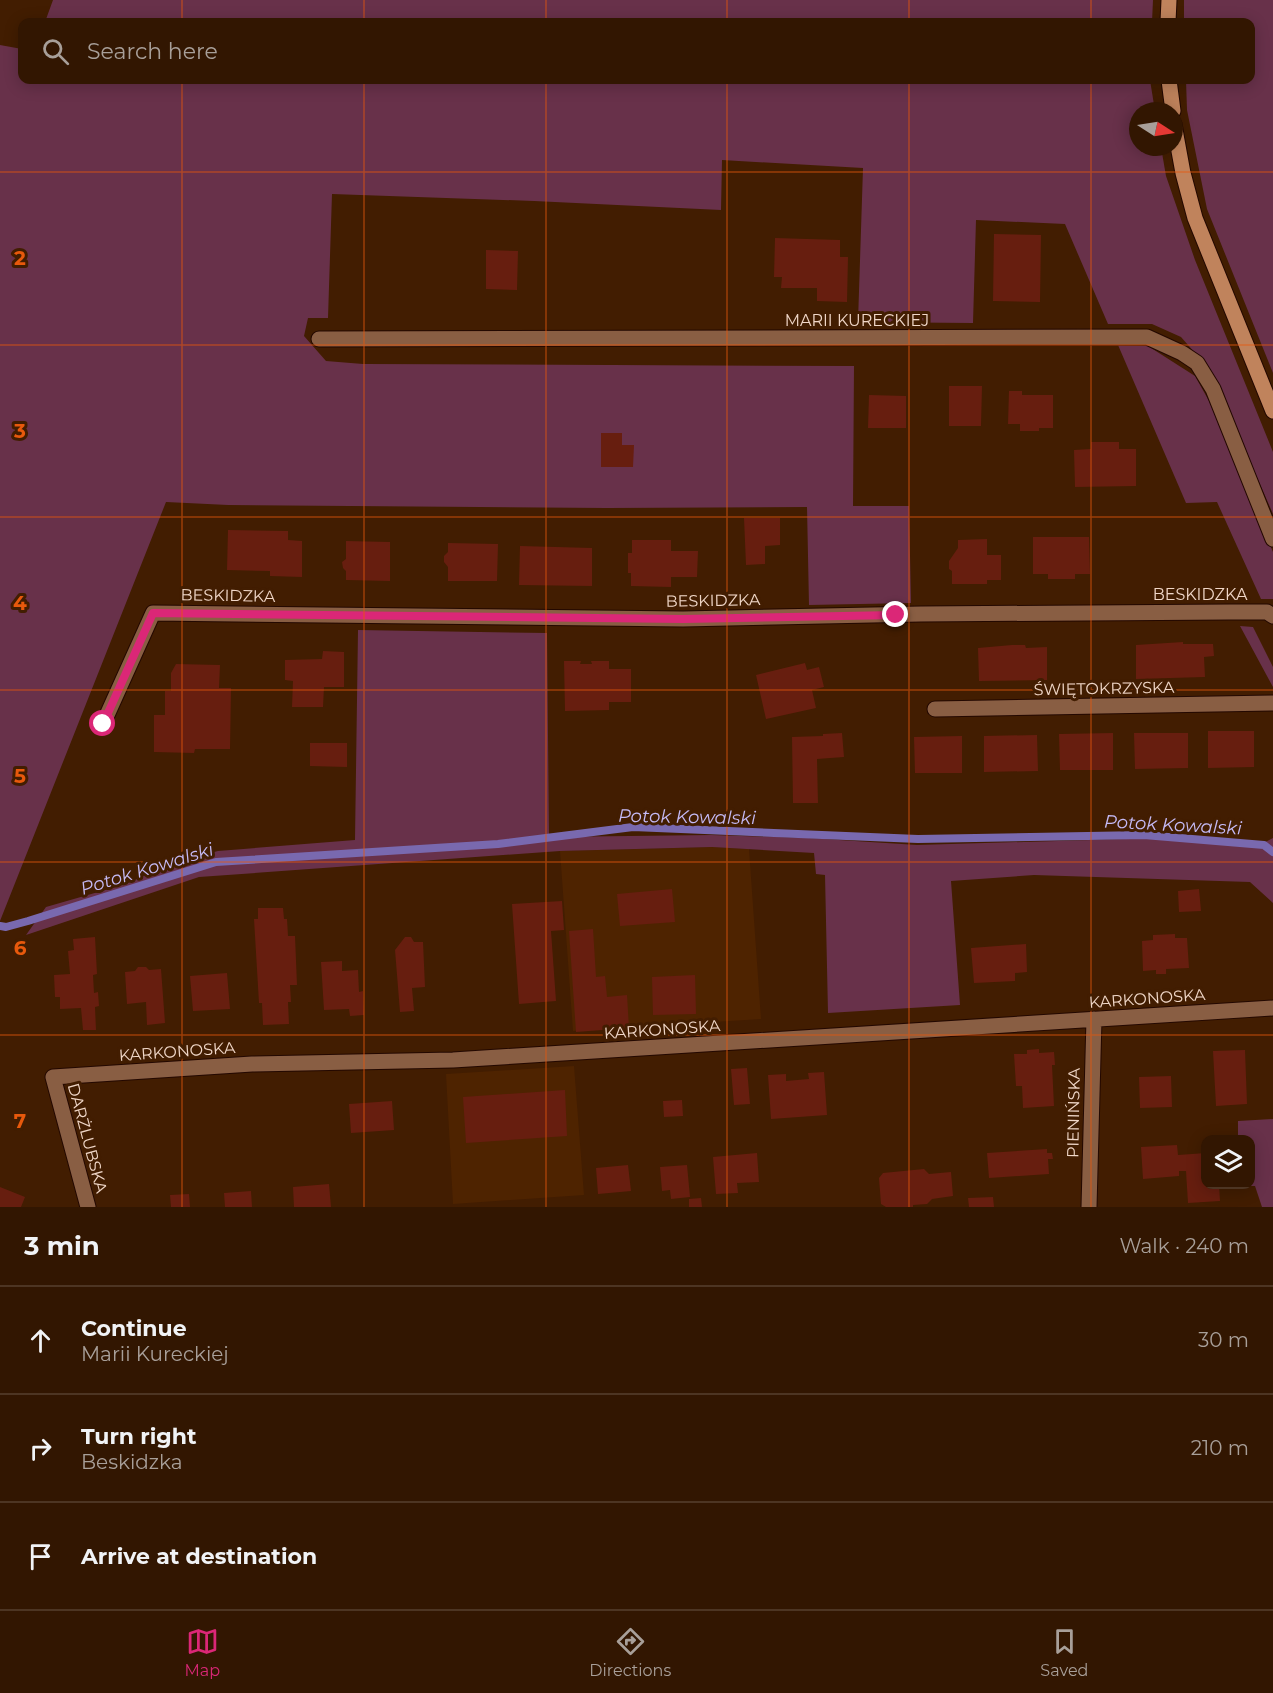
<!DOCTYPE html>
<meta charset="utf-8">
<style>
:root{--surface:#321601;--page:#3a1f0b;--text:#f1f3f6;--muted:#a89f99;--line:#4d3523;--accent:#db2777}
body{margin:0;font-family:Montserrat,sans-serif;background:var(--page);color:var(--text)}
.controls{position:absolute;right:18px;bottom:18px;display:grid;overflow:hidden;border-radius:12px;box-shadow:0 3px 15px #0003}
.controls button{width:54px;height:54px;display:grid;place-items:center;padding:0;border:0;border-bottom:2px solid var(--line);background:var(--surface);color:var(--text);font:30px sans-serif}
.compass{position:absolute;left:1129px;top:102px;width:54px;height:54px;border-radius:50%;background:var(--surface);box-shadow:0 3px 15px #0003;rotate:102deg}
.stop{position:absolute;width:18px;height:18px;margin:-14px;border:4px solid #db2777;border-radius:50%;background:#fff}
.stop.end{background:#db2777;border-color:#fff;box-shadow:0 2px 6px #0008}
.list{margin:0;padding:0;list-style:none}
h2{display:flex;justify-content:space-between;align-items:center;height:78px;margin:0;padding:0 24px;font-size:26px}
h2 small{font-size:20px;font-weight:400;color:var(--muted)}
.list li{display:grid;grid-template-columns:39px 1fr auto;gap:18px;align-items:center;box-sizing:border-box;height:108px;padding:0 24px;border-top:2px solid var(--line)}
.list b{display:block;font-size:22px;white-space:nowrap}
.list p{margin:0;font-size:20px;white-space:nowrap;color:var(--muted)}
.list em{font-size:20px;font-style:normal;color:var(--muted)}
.icon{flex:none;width:33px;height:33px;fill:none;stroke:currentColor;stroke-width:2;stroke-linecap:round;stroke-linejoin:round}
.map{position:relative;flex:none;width:1273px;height:1207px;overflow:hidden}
.search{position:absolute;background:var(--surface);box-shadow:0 3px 15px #0003;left:18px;right:18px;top:18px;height:66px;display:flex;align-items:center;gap:15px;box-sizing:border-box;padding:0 21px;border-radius:12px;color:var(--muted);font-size:22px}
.sheet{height:402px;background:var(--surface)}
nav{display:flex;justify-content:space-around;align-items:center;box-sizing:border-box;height:84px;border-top:2px solid var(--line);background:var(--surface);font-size:16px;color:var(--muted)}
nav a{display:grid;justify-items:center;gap:3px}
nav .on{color:var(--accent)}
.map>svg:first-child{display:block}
.built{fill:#4e2300}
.green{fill:#68314a}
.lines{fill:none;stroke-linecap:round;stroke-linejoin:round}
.stream{stroke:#7969af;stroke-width:8}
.building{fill:#671e0f}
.minor-casing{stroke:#230800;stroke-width:17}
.major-casing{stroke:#230800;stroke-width:17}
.minor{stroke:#895e43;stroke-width:15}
.major{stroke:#c0835c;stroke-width:15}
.route{stroke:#db2777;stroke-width:8}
.grid{fill:none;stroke:#e8590c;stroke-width:1.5;stroke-opacity:0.55}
.labels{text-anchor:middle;stroke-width:6;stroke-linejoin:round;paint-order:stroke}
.street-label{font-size:16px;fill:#f0d7c8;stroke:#421d01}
.water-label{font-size:18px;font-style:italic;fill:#c5baf5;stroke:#421d01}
.grid-label{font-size:20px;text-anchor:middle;font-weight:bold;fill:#e8590c;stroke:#421d01;stroke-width:6;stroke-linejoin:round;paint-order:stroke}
</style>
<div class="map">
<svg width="1273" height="1207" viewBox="0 0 1273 1207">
<rect width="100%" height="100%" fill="#421d01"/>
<!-- built -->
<path class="built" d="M 712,847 L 749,849 L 761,1019 L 573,1031 L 560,851 Z
M 574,1066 L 584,1195 L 453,1204 L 446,1074 Z"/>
<!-- green -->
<path class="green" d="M 53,0 L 1153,0 L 1152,22 L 45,22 Z
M 1184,0 L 1273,0 L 1273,373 L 1207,209 L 1187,110 L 1186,80 L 1250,80 L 1250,22 L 1184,22 Z
M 0,45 L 22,49 L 22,80 L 1150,80 L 1155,111 L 1138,111 L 1138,147 L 1161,147 L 1166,176 L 1195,260 L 1273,452 L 1273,514 L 1210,370 L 1181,337 L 1152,324 L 1108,324 L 1065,224 L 976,220 L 973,323 L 858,322 L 863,168 L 722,160 L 721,210 L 534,201 L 332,194 L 328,318 L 308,318 L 304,336 L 326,361 L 363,364 L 854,366 L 853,506 L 909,506 L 911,603 L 809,605 L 807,507 L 607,508 L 228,505 L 166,502 L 0,921 Z
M 1118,345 L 1148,346 L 1195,376 L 1209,401 L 1273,552 L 1273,599 L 1261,599 L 1217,502 L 1186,503 Z
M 1240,626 L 1253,627 L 1273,667 L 1273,687 Z
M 358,630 L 547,633 L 549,837 L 711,835 L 808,838 L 917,845 L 1159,838 L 1258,846 L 1273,838 L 1273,903 L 1250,882 L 1034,875 L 951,881 L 960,1005 L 828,1013 L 825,875 L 816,874 L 814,853 L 712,847 L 560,851 L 199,877 L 26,935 L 46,907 L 126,884 L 171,863 L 218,851 L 355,840 Z
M 1273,1119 L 1273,1207 L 1262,1207 L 1255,1186 L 1237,1186 L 1237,1185 L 1250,1184 L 1250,1140 L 1238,1139 L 1238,1121 Z"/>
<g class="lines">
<!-- stream -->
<path class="stream" d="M 0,926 L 6,927 L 28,921 L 216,862 L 498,844 L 633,827 L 918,839 L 1144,835 L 1264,845 L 1273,852"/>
</g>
<!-- building -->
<path class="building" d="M 994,234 L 1041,235 L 1040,302 L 993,301 Z
M 775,238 L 840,240 L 840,257 L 848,257 L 847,302 L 817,301 L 817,288 L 781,288 L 782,277 L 774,277 Z
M 486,250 L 518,251 L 517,290 L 486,289 Z
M 949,386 L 982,386 L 981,426 L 949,426 Z
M 1009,391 L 1022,391 L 1022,395 L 1053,395 L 1053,428 L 1039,428 L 1039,431 L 1020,431 L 1020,424 L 1008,424 Z
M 869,395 L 906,396 L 906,428 L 868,428 Z
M 601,433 L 622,433 L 622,445 L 634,445 L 633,467 L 601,467 Z
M 1091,442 L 1119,442 L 1119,449 L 1136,449 L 1136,486 L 1075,487 L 1074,450 L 1091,449 Z
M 744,518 L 780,518 L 780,545 L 765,546 L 765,564 L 746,565 Z
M 228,530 L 288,531 L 288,540 L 302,541 L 302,577 L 270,576 L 270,571 L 227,570 Z
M 1033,537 L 1089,537 L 1090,574 L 1075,574 L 1075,579 L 1048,579 L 1048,574 L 1033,574 Z
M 987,539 L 987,555 L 1001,555 L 1001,580 L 987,580 L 987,584 L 952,584 L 952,571 L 949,569 L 949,561 L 958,548 L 958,540 Z
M 632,540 L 671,540 L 671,551 L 698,551 L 697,577 L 671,577 L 671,587 L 631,586 L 631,573 L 628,573 L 628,553 L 632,553 Z
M 346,541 L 390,542 L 390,581 L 346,580 L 346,571 L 343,568 L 342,562 L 346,559 Z
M 448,543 L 498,544 L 497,581 L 448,581 L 448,567 L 444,562 L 444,556 L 448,552 Z
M 520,546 L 592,548 L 592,586 L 519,585 Z
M 1183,642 L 1183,644 L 1213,644 L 1214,656 L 1204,657 L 1205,677 L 1136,679 L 1136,645 Z
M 1012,645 L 1025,645 L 1026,648 L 1047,647 L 1047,680 L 979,681 L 978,648 Z
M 323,651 L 344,652 L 344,687 L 324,687 L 323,707 L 292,707 L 293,681 L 285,680 L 285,660 L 322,659 Z
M 564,661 L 581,661 L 580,664 L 592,664 L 591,661 L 609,661 L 609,669 L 631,669 L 631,702 L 609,702 L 609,710 L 565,711 Z
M 805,663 L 807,670 L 819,667 L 824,687 L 812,690 L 816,708 L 766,719 L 756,675 Z
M 176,664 L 220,665 L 219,688 L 231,688 L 230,749 L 195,749 L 194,753 L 154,752 L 154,715 L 165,715 L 165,691 L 171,691 L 171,673 Z
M 1208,731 L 1254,731 L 1254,767 L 1208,768 Z
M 842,733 L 844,757 L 817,759 L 818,803 L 793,803 L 792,737 L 823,736 L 823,734 Z
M 1113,733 L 1113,770 L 1060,770 L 1059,734 Z
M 1134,733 L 1188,733 L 1188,768 L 1135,769 Z
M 1037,735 L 1038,771 L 984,772 L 984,736 Z
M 962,736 L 962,773 L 915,773 L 914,737 Z
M 310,743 L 347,743 L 347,767 L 310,766 Z
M 672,889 L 675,922 L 620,926 L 617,894 Z
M 1199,889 L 1201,911 L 1179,912 L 1178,891 Z
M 562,901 L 564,930 L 551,931 L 556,1001 L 519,1004 L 512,904 Z
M 258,908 L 283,908 L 284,919 L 287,919 L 288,936 L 295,936 L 297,985 L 290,985 L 291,1002 L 288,1002 L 289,1024 L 263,1025 L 262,1003 L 259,1003 L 254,919 L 258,919 Z
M 593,929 L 596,977 L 605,976 L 607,997 L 627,995 L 629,1028 L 576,1032 L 569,931 Z
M 1175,934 L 1175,938 L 1187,938 L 1189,968 L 1166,969 L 1166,974 L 1156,974 L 1156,970 L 1143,971 L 1142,941 L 1153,940 L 1153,935 Z
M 95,937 L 97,974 L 93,975 L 94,993 L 98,992 L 99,1006 L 95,1007 L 96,1030 L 83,1030 L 81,1008 L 60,1009 L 60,997 L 55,997 L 54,975 L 70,974 L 68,951 L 74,950 L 73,939 Z
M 405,937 L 411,937 L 414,942 L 423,942 L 425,987 L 412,988 L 414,1011 L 400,1012 L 395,950 Z
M 1026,944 L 1027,972 L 1015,973 L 1015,981 L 974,983 L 971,948 Z
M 342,961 L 342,971 L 358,970 L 359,992 L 363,991 L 364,1015 L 350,1016 L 349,1009 L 324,1010 L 321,962 Z
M 138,967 L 146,967 L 149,970 L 161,969 L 165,1023 L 147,1025 L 146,1002 L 127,1004 L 125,972 L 135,971 Z
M 227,973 L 230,1009 L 193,1011 L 190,976 Z
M 695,975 L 696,1014 L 653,1015 L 652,977 Z
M 1039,1049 L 1039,1053 L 1054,1052 L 1055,1065 L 1052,1065 L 1054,1106 L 1023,1108 L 1022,1086 L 1016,1086 L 1014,1054 L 1027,1054 L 1027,1050 Z
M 1245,1050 L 1247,1104 L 1216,1106 L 1213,1051 Z
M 747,1068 L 750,1104 L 734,1105 L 731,1069 Z
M 824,1072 L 827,1115 L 771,1119 L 768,1075 L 786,1074 L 786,1081 L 809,1079 L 808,1073 Z
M 1171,1076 L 1172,1107 L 1140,1108 L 1139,1077 Z
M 565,1090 L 567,1136 L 466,1143 L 463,1097 Z
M 682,1100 L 683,1116 L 664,1117 L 663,1101 Z
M 392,1101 L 394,1130 L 351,1133 L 349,1104 Z
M 1177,1145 L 1178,1155 L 1206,1153 L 1206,1184 L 1219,1185 L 1220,1201 L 1188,1203 L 1186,1171 L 1179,1171 L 1179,1176 L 1143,1179 L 1141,1147 Z
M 1047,1149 L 1047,1153 L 1052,1153 L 1053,1159 L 1048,1159 L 1049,1174 L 989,1178 L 987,1153 Z
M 757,1153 L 759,1182 L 737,1183 L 738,1193 L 716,1194 L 713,1157 Z
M 628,1165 L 631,1191 L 598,1194 L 596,1168 Z
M 687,1165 L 690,1197 L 671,1199 L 670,1190 L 662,1191 L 660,1167 Z
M 924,1169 L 929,1174 L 951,1172 L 953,1196 L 932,1199 L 927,1204 L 913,1205 L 913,1207 L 886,1207 L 881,1204 L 879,1178 L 883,1173 Z
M 329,1184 L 331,1207 L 294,1207 L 293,1187 Z
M 0,1187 L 25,1197 L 21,1207 L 0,1207 Z
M 251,1191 L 252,1207 L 225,1207 L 224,1193 Z
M 189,1194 L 190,1207 L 171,1207 L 170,1195 Z
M 993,1197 L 994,1207 L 969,1207 L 968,1198 Z
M 701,1198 L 702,1207 L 689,1207 L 689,1199 Z"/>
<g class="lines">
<defs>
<path id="minor" d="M 319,339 L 1147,337 L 1182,353 L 1197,363 L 1213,389 L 1273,539
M 935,709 L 1273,703
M 103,724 L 153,613 L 683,619 L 921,614 L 1230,612 L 1267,612 L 1273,616
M 88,1207 L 53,1077 L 252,1064 L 453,1060 L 1273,1008
M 1089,1207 L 1094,1019"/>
<path id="major" d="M 1168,22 L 1169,0
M 1169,80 L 1173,111
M 1174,124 L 1183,173 L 1195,218 L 1273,411"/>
</defs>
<!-- minor casing -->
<use href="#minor" class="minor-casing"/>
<!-- major casing -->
<use href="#major" class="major-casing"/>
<!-- minor -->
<use href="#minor" class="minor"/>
<!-- major -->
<use href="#major" class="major"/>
</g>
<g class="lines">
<!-- route -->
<path class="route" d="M 103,724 L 153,613 L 683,619 L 896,615"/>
</g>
<!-- grid -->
<path class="grid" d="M 182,0 L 182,22M 364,0 L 364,22M 546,0 L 546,22M 727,0 L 727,22M 909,0 L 909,22M 1091,0 L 1091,22M 182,80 L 182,1207M 364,80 L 364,1207M 546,80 L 546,1207M 727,80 L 727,1207M 909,80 L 909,1207M 1091,80 L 1091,1207M 0,172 L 1273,172M 0,345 L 1273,345M 0,517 L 1273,517M 0,690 L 1273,690M 0,862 L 1273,862M 0,1035 L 1273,1035"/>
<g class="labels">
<!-- street labels -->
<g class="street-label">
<text x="857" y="326">MARII KURECKIEJ</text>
<text x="1200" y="600">BESKIDZKA</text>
<text transform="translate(228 595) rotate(1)" y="6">BESKIDZKA</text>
<text transform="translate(713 600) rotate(-1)" y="6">BESKIDZKA</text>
<text transform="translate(1104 688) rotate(-1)" y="6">ŚWIĘTOKRZYSKA</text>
<text transform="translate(1147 998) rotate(-4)" y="6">KARKONOSKA</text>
<text transform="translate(662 1029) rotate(-4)" y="6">KARKONOSKA</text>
<text transform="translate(177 1051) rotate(-4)" y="6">KARKONOSKA</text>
<text transform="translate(1073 1113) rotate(-89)" y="6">PIENIŃSKA</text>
<text transform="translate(88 1138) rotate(75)" y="6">DARŻLUBSKA</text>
</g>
<!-- water labels -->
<g class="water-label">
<text transform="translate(687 817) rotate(1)" y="6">Potok Kowalski</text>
<text transform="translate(1173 825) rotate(3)" y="6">Potok Kowalski</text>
<text transform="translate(147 869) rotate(-17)" y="6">Potok Kowalski</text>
</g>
</g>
<g class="grid-label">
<text x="20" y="265">2</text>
<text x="20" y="438">3</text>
<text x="20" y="610">4</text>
<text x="20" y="783">5</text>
<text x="20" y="955">6</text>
<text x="20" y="1128">7</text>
</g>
</svg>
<div class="controls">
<button><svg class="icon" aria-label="layers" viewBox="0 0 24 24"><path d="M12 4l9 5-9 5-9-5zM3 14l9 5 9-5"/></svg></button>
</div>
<svg class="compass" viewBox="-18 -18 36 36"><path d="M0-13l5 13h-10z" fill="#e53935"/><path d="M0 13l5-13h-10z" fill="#a89f99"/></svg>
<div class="stop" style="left:103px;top:724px"></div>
<div class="stop end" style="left:896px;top:615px"></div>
<div class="search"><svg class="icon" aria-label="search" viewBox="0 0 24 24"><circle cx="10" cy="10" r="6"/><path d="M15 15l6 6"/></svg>Search here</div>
</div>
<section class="sheet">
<h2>3 min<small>Walk · 240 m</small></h2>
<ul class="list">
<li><svg class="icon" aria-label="ahead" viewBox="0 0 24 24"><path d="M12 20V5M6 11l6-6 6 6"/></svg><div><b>Continue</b><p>Marii Kureckiej</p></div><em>30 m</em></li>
<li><svg class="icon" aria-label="right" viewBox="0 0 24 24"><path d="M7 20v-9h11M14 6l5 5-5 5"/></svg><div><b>Turn right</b><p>Beskidzka</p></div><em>210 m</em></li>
<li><svg class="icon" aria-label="arrive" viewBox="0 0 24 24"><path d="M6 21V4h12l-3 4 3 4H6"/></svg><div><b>Arrive at destination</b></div></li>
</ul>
</section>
<nav>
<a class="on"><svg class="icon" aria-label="map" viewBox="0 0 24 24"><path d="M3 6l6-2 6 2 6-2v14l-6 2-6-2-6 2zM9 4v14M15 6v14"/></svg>Map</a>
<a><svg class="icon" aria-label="directions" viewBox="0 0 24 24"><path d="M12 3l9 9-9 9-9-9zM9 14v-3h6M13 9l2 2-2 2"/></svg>Directions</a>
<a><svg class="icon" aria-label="saved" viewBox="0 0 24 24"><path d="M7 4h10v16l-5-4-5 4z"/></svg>Saved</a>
</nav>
